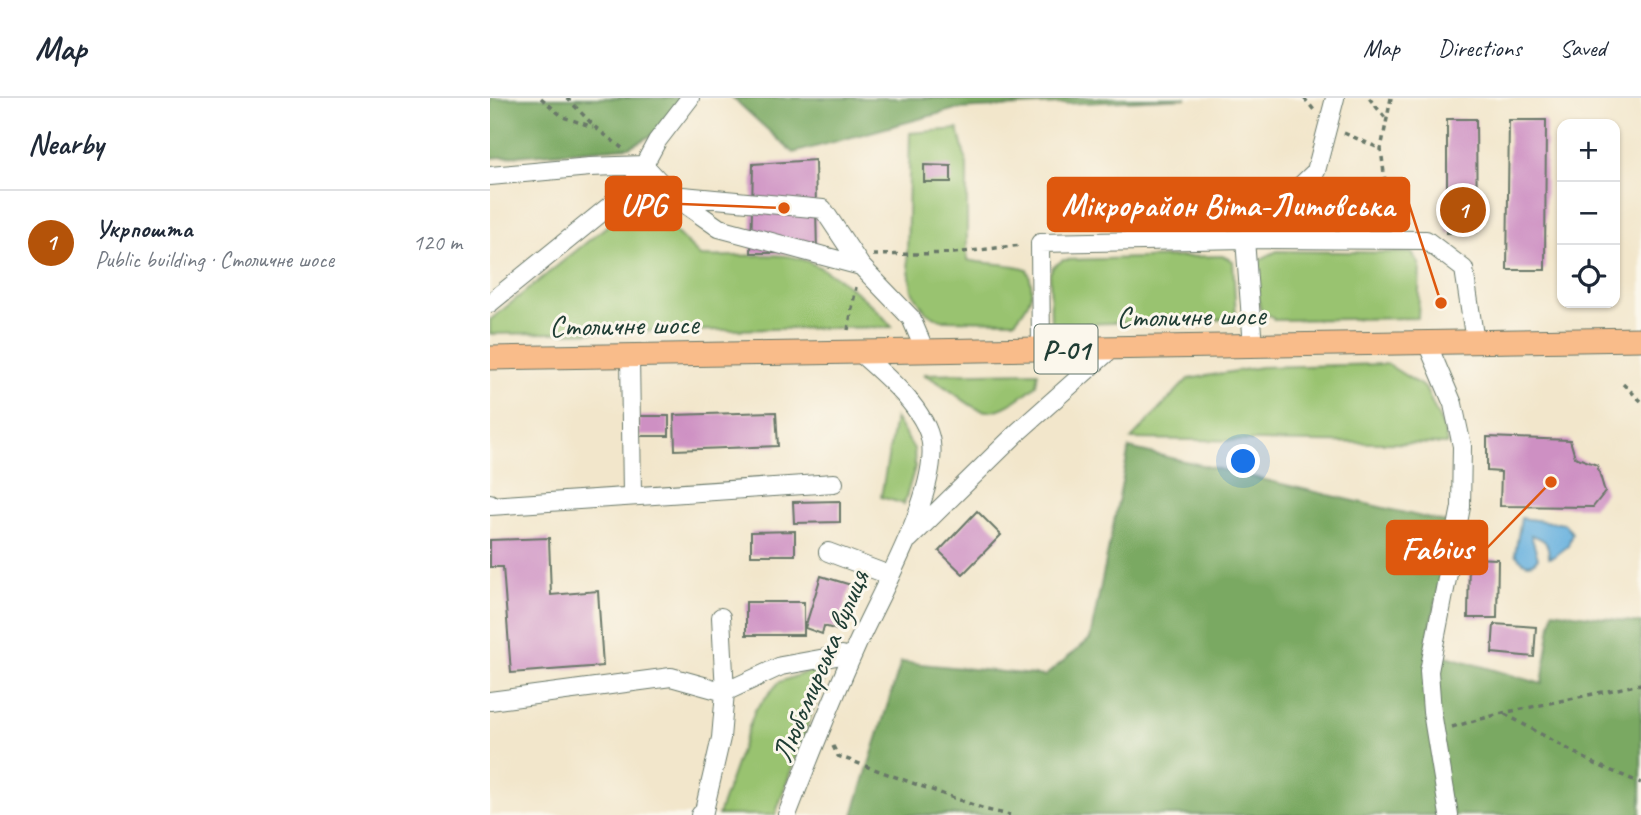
<!DOCTYPE html>
<meta charset="utf-8">
<style>
:root{--surface:#fff;--page:#f6f6f7;--text:#1f2937;--muted:#747a83;--line:#e0e1e3;--accent:#b45309}
body{margin:0;font-family:Caveat,sans-serif;background:var(--page);color:var(--text)}
.controls{position:absolute;right:21px;top:21px;display:grid;overflow:hidden;border-radius:14px;box-shadow:0 2px 5px #0004}
.controls button{width:63px;height:63px;display:grid;place-items:center;padding:0;border:0;border-bottom:2px solid var(--line);background:var(--surface);color:var(--text);font:35px sans-serif}
.you{position:absolute;left:754px;top:364px;width:24px;height:24px;margin:-18px;border:5px solid #fff;border-radius:50%;background:#1a73e8;box-shadow:0 0 0 10px #1a73e833}
.badge{display:grid;place-items:center;width:46px;height:46px;border-radius:50%;background:var(--accent);color:#fff;font-size:23px;font-weight:700}
.pin{position:absolute;translate:-50% -50%;border:4px solid #fff;box-shadow:0 2px 7px #0006}
.list{margin:0;padding:0;list-style:none}
h2{display:flex;justify-content:space-between;align-items:center;height:91px;margin:0;padding:0 28px;font-size:30px}
h2 small{font-size:23px;font-weight:400;color:var(--muted)}
.list li{display:grid;grid-template-columns:46px 1fr auto;gap:21px;align-items:center;box-sizing:border-box;height:105px;padding:0 28px;border-top:2px solid var(--line)}
.list b{display:block;font-size:26px;white-space:nowrap}
.list p{margin:0;font-size:23px;white-space:nowrap;color:var(--muted)}
.list em{font-size:23px;font-style:normal;color:var(--muted)}
.icon{flex:none;width:38px;height:38px;fill:none;stroke:currentColor;stroke-width:2;stroke-linecap:round;stroke-linejoin:round}
.map{position:relative;flex:none;width:1151px;height:717px;overflow:hidden}
header{display:flex;align-items:center;gap:42px;box-sizing:border-box;height:98px;padding:0 35px;background:var(--surface);border-bottom:2px solid var(--line)}
header strong{font-size:33px}
nav{display:flex;gap:38px;margin-inline-start:auto;font-size:24px}
main{display:flex}
aside{flex:1;background:var(--surface)}
.map>svg:first-child{display:block}
.green{fill:#99c370;stroke:#5c8052;stroke-width:2}
.forest{fill:#7aa962;stroke:#4c734b;stroke-width:2}
.water{fill:#66b0de;stroke:#427689;stroke-width:2}
.building{fill:#ce90c3}
.lines{fill:none;stroke-linecap:round;stroke-linejoin:round}
.minor-casing{stroke:#697869;stroke-width:20}
.major-casing{stroke:#697869;stroke-width:25}
.path{stroke:#697869;stroke-width:3.5;stroke-dasharray:5 5;stroke-linecap:butt}
.minor{stroke:#fff;stroke-width:18}
.major{stroke:#f9bc8a;stroke-width:23}
.labels{text-anchor:middle;stroke-width:6;stroke-linejoin:round;paint-order:stroke}
.shield{fill:#fbf7ec;stroke:#61756b;stroke-width:2}
.shield-label{font-size:28px;font-weight:bold;fill:#1f3d34}
.street-label{font-size:30px;fill:#1f3d34;stroke:#fbf7ec}
.leader{fill:none;stroke:#de580e;stroke-width:2.5}
.callout-dot{fill:#de580e;stroke:#fbf7ec;stroke-width:2.5}
.callout{fill:#de580e;stroke:#de580e;stroke-width:2.5}
.callout-label{font-size:32px;text-anchor:middle;font-weight:bold;fill:#fff}
</style>
<header>
<strong>Map</strong>
<nav><a>Map</a><a>Directions</a><a>Saved</a></nav>
</header>
<main>
<aside>
<h2>Nearby<small></small></h2>
<ul class="list">
<li><span class="badge">1</span><div><b>Укрпошта</b><p>Public building · Столичне шосе</p></div><em>120 m</em></li>
</ul>
</aside>
<div class="map">
<svg width="1151" height="717" viewBox="0 0 1151 717">
<rect width="100%" height="100%" fill="#fbf7ec"/>
<filter id="ink" filterUnits="userSpaceOnUse"><feTurbulence type="fractalNoise" baseFrequency=".0143" numOctaves="2"/><feDisplacementMap in="SourceGraphic" scale="14" xChannelSelector="R" yChannelSelector="G"/><feConvolveMatrix kernelMatrix="1 2 1 2 8 2 1 2 1" color-interpolation-filters="sRGB"/></filter>
<filter id="wash" filterUnits="userSpaceOnUse"><feTurbulence type="fractalNoise" baseFrequency=".00686" numOctaves="4" result="noise"/><feDisplacementMap in="SourceGraphic" scale="28" xChannelSelector="R" yChannelSelector="G"/><feGaussianBlur stdDeviation="1.57" result="paint"/><feColorMatrix in="noise" values="0 0 0 0 0 0 0 0 0 0 0 0 0 0 0 0 0 1.4 0 .05"/><feComposite in="paint" operator="in"/></filter>
<g filter="url(#wash)">
<rect width="100%" height="100%" fill="#f2e6cb"/>
<!-- green -->
<path class="green" d="M 468,31 L 477,67 L 477,162 C 497,167 517,164 537,171 C 546,193 541,205 525,223 L 451,222 L 435,213 L 422,193 L 417,158 L 420,35 Z
M 148,107 L 159,108 L 210,158 C 239,160 268,155 296,158 C 331,161 381,203 402,229 L 0,236 L 0,222 L 133,115 Z
M 787,153 L 922,155 L 930,167 L 928,220 L 785,222 L 770,211 L 764,171 L 771,161 Z
M 732,158 L 743,163 L 746,221 L 561,227 L 560,175 L 563,169 L 573,162 Z
M 897,266 L 935,290 L 954,331 L 957,346 L 641,341 L 698,281 L 771,269 Z
M 548,274 L 546,287 C 486,339 486,301 433,276 Z
M 405,320 L 424,351 L 425,369 L 414,406 L 391,399 Z
M 331,569 L 334,571 L 336,576 L 285,717 L 228,717 L 265,612 L 289,584 Z"/>
<!-- forest -->
<path class="forest" d="M 0,0 L 198,0 L 174,31 L 139,49 L 0,60 Z
M 243,0 L 697,0 L 466,11 L 303,55 Z
M 639,350 L 962,426 L 936,552 L 1052,586 L 1063,513 L 1151,525 L 1151,717 L 363,717 L 411,564 L 555,578 L 600,541 Z"/>
<!-- water -->
<path class="water" d="M 1031,420 L 1075,426 L 1082,435 L 1078,448 L 1065,458 L 1059,460 C 1059,445 1055,441 1041,437 L 1048,460 C 1039,471 1033,465 1025,456 Z"/>
<g id="blocks">
<!-- building -->
<path class="building" d="M 957,21 L 986,21 L 987,134 L 957,135 Z
M 1019,22 L 1056,22 L 1055,172 L 1017,172 Z
M 325,62 L 327,155 L 261,155 L 263,66 Z
M 434,67 L 461,68 L 461,84 L 434,84 Z
M 286,314 L 288,348 L 185,352 L 184,317 Z
M 149,318 L 179,318 L 179,338 L 149,338 Z
M 997,339 L 1080,342 L 1085,359 L 1107,367 L 1115,394 L 1103,409 L 1010,408 L 1011,374 L 997,373 Z
M 350,403 L 350,424 L 304,425 L 303,404 Z
M 487,413 L 511,437 L 473,476 L 449,453 Z
M 305,433 L 305,457 L 261,457 L 261,434 Z
M 59,440 L 61,497 L 108,493 L 113,568 L 21,575 L 13,469 L 0,469 L 0,442 Z
M 979,460 L 1008,461 L 1007,520 L 978,520 Z
M 331,478 L 361,487 L 347,532 L 334,528 L 332,536 L 315,530 Z
M 256,504 L 314,504 L 314,537 L 256,537 Z
M 1004,526 L 1046,529 L 1044,559 L 1002,555 Z"/>
</g>
</g>
<g filter="url(#ink)">
<use href="#blocks" fill-opacity="0" stroke="#697869" stroke-width="2"/>
<g class="lines">
<defs>
<path id="minor" d="M 0,78 L 100,69 L 154,67 L 167,43 L 200,0
M 182,97 L 333,111 L 371,168
M 0,205 L 138,93 L 154,67 L 182,97 L 229,130 L 371,168 L 421,220 L 435,253
M 937,245 L 963,306 L 972,348 L 971,409 L 939,573 L 942,614 L 959,717
M 763,249 L 755,141 L 826,73 L 845,0
M 551,251 L 550,145 L 755,141 L 936,142 L 974,171 L 985,244
M 140,258 L 142,397
M 0,405 L 0,408 L 344,385
M 419,441 L 529,333 L 621,251
M 338,454 L 399,477
M 0,603 L 181,579 L 235,594 L 291,568 L 352,557 L 361,560
M 210,717 L 214,713 L 231,640 L 235,594 L 231,519
M 297,717 C 319,660 341,604 366,549 C 388,499 448,397 441,345 C 437,312 393,275 369,254"/>
<path id="major" d="M 0,260 L 1151,241"/>
</defs>
<!-- minor casing -->
<use href="#minor" class="minor-casing"/>
<!-- major casing -->
<use href="#major" class="major-casing"/>
<!-- path -->
<path class="path" d="M 51,0 L 73,19 L 103,29
M 77,0 L 106,30 L 132,50
M 814,0 L 824,12
M 879,0 L 897,22
M 901,0 L 891,51 L 898,107 L 917,125
M 854,35 L 891,51
M 383,157 L 464,155 L 532,147
M 358,232 L 366,189
M 1133,286 L 1151,303
M 1015,616 L 1105,666 L 1151,685
M 962,629 L 1013,615 L 1151,586
M 343,648 L 348,658 L 497,712 L 520,717"/>
<!-- minor -->
<use href="#minor" class="minor"/>
<!-- major -->
<use href="#major" class="major"/>
</g>
</g>
<g class="labels">
<!-- shield labels -->
<rect class="shield" x="544.5" y="226.5" width="63" height="49" rx="5"/>
<g class="shield-label">
<text x="576" y="261">Р-01</text>
</g>
<!-- street labels -->
<g class="street-label">
<text transform="translate(701 218) rotate(-1)" y="10">Столичне шосе</text>
<text transform="translate(134 227) rotate(-1)" y="10">Столичне шосе</text>
<text transform="translate(330 568) rotate(-67)" y="10">Любомирська вулиця</text>
</g>
</g>
<!-- callouts -->
<path class="leader" d="M294 110L191 106M951 205L919 106M1061 384L997 450"/>
<g class="callout-dot">
<circle cx="294" cy="110" r="7"/>
<circle cx="951" cy="205" r="7"/>
<circle cx="1061" cy="384" r="7"/>
</g>
<g class="callout">
<rect x="116" y="79" width="75" height="53" rx="7"/>
<rect x="558" y="80" width="361" height="53" rx="7"/>
<rect x="897" y="423" width="100" height="53" rx="7"/>
</g>
<g class="callout-label">
<text x="153" y="117">UPG</text>
<text x="738" y="118">Мікрорайон Віта-Литовська</text>
<text x="947" y="461">Fabius</text>
</g>
</svg>
<div class="controls">
<button>+</button>
<button>−</button>
<button><svg class="icon" aria-label="locate" viewBox="0 0 24 24"><circle cx="12" cy="12" r="6"/><path d="M12 2v4M12 18v4M2 12h4M18 12h4"/></svg></button>
</div>
<div class="you"></div>
<div class="pin badge" style="left:973px;top:112px">1</div>
</div>
</main>
